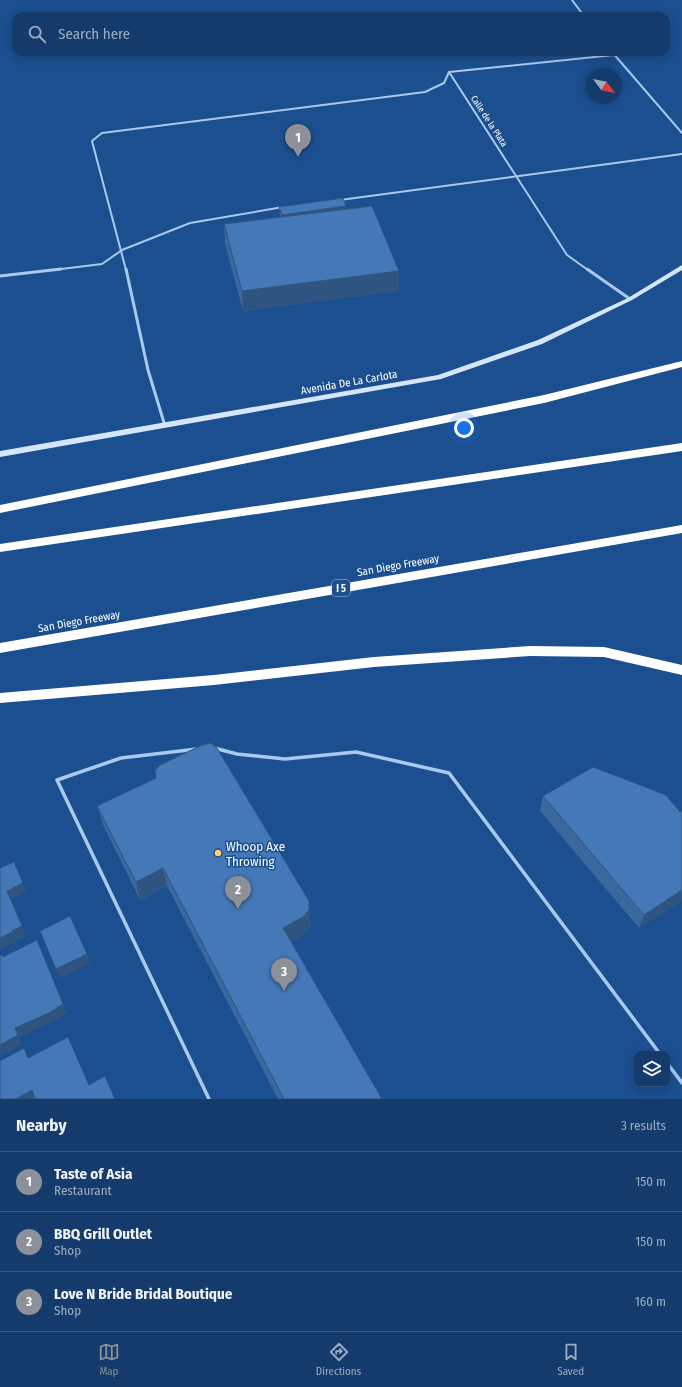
<!DOCTYPE html>
<style>
:root{--surface:#143b6b;--page:#1d4271;--text:#f1f3f6;--muted:#9dadc1;--line:#33557e;--accent:#8c9099}
body{margin:0;font-family:"Fira Sans Condensed",sans-serif;background:var(--page);color:var(--text)}
.controls{position:absolute;right:12px;bottom:12px;display:grid;overflow:hidden;border-radius:8px;box-shadow:0 2px 10px #0003}
.controls button{width:36px;height:36px;display:grid;place-items:center;padding:0;border:0;border-bottom:1px solid var(--line);background:var(--surface);color:var(--text);font:20px sans-serif}
.compass{position:absolute;left:586px;top:68px;width:36px;height:36px;border-radius:50%;background:var(--surface);box-shadow:0 2px 10px #0003;rotate:122deg}
.you{position:absolute;left:464px;top:428px;width:14px;height:14px;margin:-10px;border:3px solid #fff;border-radius:50%;background:#1a73e8;box-shadow:0 0 0 6px #1a73e833}
.badge{display:grid;place-items:center;width:26px;height:26px;border-radius:50%;background:var(--accent);color:#fff;font-size:13px;font-weight:700}
.pin{position:absolute;translate:-50% -33px;filter:drop-shadow(0 1px 2px #0008)}
.pin::after{content:'';position:absolute;top:21px;width:14px;height:12px;background:inherit;clip-path:polygon(0 0,100% 0,50% 100%)}
.list{margin:0;padding:0;list-style:none}
h2{display:flex;justify-content:space-between;align-items:center;height:52px;margin:0;padding:0 16px;font-size:17px}
h2 small{font-size:13px;font-weight:400;color:var(--muted)}
.list li{display:grid;grid-template-columns:26px 1fr auto;gap:12px;align-items:center;box-sizing:border-box;height:60px;padding:0 16px;border-top:1px solid var(--line)}
.list b{display:block;font-size:15px;white-space:nowrap}
.list p{margin:0;font-size:13px;white-space:nowrap;color:var(--muted)}
.list em{font-size:13px;font-style:normal;color:var(--muted)}
.icon{flex:none;width:22px;height:22px;fill:none;stroke:currentColor;stroke-width:2;stroke-linecap:round;stroke-linejoin:round}
.map{position:relative;flex:none;width:682px;height:1099px;overflow:hidden}
.search{position:absolute;background:var(--surface);box-shadow:0 2px 10px #0003;left:12px;right:12px;top:12px;height:44px;display:flex;align-items:center;gap:10px;box-sizing:border-box;padding:0 14px;border-radius:12px;color:var(--muted);font-size:15px}
.sheet{height:232px;background:var(--surface)}
nav{display:flex;justify-content:space-around;align-items:center;box-sizing:border-box;height:56px;border-top:1px solid var(--line);background:var(--surface);font-size:11px;color:var(--muted)}
nav a{display:grid;justify-items:center;gap:2px}
nav .on{color:var(--accent)}
.map>svg:first-child{display:block}
.lines{fill:none;stroke-linecap:round;stroke-linejoin:round}
.service-far2{stroke:#a9c9ee;stroke-width:2}
.service-far1{stroke:#a9c9ee;stroke-width:3}
.service{stroke:#a9c9ee;stroke-width:3.5}
.secondary{fill:#d6e6fa;fill-rule:evenodd}
.motorway{fill:#fff;fill-rule:evenodd}
.wall{fill:#3a679d}
.shaded-wall{fill:#305480}
.building{fill:#4478b7;stroke:#305480}
.poi-dot{fill:#ffd166;stroke:#1b4f8f;stroke-width:1.5}
.labels{text-anchor:middle;stroke-width:3;stroke-linejoin:round;paint-order:stroke}
.far-street-label{font-size:9px;fill:#fff;stroke:#1b4f8f}
.shield{fill:#1b4f8f;stroke:#bbcadd;stroke-width:1}
.shield-label{font-size:10px;font-weight:bold;fill:#fff}
.street-label{font-size:11px;fill:#fff;stroke:#1b4f8f}
.near-poi-label{font-size:13px;fill:#fff;stroke:#1b4f8f;text-anchor:start}
</style>
<div class="map">
<svg width="682" height="1099" viewBox="0 0 682 1099">
<rect width="100%" height="100%" fill="#1b4f8f"/>
<g class="lines">
<!-- service-far2 -->
<path class="service-far2" d="M 572,0 L 584,16
M 612,52 L 682,133
M 449,72 L 567,255 L 588,270
M 449,72 L 614,55
M 340,200 L 682,154
M 53,270 L 102,264 L 122,250 L 190,223 L 283,207
M 126,270 L 92,141 L 102,133 L 425,92 L 444,83 L 449,72"/>
<!-- service-far1 -->
<path class="service-far1" d="M 126,269 L 148,370 L 165,426
M 587,269 L 630,299
M 0,276 L 61,269"/>
<!-- service -->
<path class="service" d="M 214,748 L 237,754 L 285,759 L 356,752 L 449,773 L 660,1054
M 197,749 L 121,758 L 57,780 L 209,1099
M 667,1063 L 682,1083"/>
<!-- secondary -->
<path class="secondary" d="M 682,265 L 682,270 L 632,300 L 542,344 L 441,379 L 0,457 L 0,451 L 438,375 L 538,340 L 628,298 Z"/>
<!-- motorway -->
<path class="motorway" d="M 682,361 L 682,367 L 544,403 L 0,513 L 0,505 L 544,395 Z
M 682,443 L 682,451 L 0,552 L 0,544 Z
M 682,525 L 682,533 L 0,653 L 0,643 Z
M 530,646 L 604,647 L 682,665 L 682,675 L 604,657 L 530,656 L 374,667 L 214,685 L 0,703 L 0,693 L 214,675 L 374,657 Z"/>
</g>
<!-- wall -->
<path class="wall" d="M 279,207 L 346,209 L 399,271 L 398,291 L 243,311 L 225,244 L 224,224 L 280,217 Z
M 543,796 L 682,900 L 639,928 L 540,811 Z
M 97,806 L 309,901 L 310,927 L 304,934 L 291,941 L 382,1099 L 278,1099 L 167,886 L 140,900 L 103,825 Z"/>
<!-- shaded-wall -->
<path class="shaded-wall" d="M 346,206 L 346,218 L 283,227 L 282,215 Z
M 399,271 L 398,291 L 243,311 L 242,291 Z
M 163,868 L 167,886 L 140,900 L 136,882 Z
M 23,883 L 27,892 L 11,900 L 26,936 L 16,940 L 17,942 L 0,949 L 0,938 L 7,891 Z
M 682,890 L 682,900 L 639,928 L 644,915 Z
M 309,910 L 310,927 L 304,934 L 285,945 L 283,928 Z
M 37,940 L 67,1013 L 53,1022 L 19,1037 L 22,1044 L 0,1056 L 0,1045 L 15,1028 Z
M 87,954 L 90,963 L 60,979 L 56,969 Z
M 32,1090 L 35,1099 L 16,1099 Z"/>
<!-- building -->
<path class="building" d="M 343,198 L 346,206 L 282,215 L 279,207 Z
M 372,206 L 399,271 L 242,291 L 224,224 Z
M 211,743 L 217,748 L 309,901 L 309,910 L 303,917 L 283,928 L 382,1099 L 284,1099 L 163,868 L 136,882 L 97,806 L 156,778 L 155,771 L 160,765 L 202,745 Z
M 593,767 L 666,795 L 680,812 L 682,811 L 682,890 L 644,915 L 543,796 Z
M 14,862 L 23,883 L 7,891 L 22,926 L 12,931 L 13,932 L 0,938 L 0,868 Z
M 70,916 L 87,954 L 56,969 L 40,931 Z
M 37,940 L 63,1004 L 49,1013 L 15,1028 L 18,1035 L 0,1045 L 0,955 L 2,955 L 3,957 Z
M 68,1037 L 89,1085 L 105,1076 L 115,1099 L 35,1099 L 32,1090 L 16,1099 L 0,1099 L 0,1061 L 24,1048 L 28,1058 Z"/>
<!-- markers -->
<circle class="poi-dot" cx="218" cy="853" r="4"/>
<g class="labels">
<!-- far-street labels -->
<g class="far-street-label">
<text transform="translate(489 121) rotate(57)" y="3">Calle de la Plata</text>
</g>
<!-- shield labels -->
<rect class="shield" x="332" y="580" width="18" height="16" rx="3"/>
<g class="shield-label">
<text x="341" y="592">I 5</text>
</g>
<!-- street labels -->
<g class="street-label">
<text transform="translate(349 382) rotate(-10)" y="4">Avenida De La Carlota</text>
<text transform="translate(398 565) rotate(-10)" y="4">San Diego Freeway</text>
<text transform="translate(79 621) rotate(-10)" y="4">San Diego Freeway</text>
</g>
<!-- near-poi labels -->
<g class="near-poi-label">
<text x="226" y="851">Whoop Axe<tspan x="226" dy="15">Throwing</tspan></text>
</g>
</g>
</svg>
<div class="controls">
<button><svg class="icon" aria-label="layers" viewBox="0 0 24 24"><path d="M12 4l9 5-9 5-9-5zM3 14l9 5 9-5"/></svg></button>
</div>
<svg class="compass" viewBox="-18 -18 36 36"><path d="M0-13l5 13h-10z" fill="#e53935"/><path d="M0 13l5-13h-10z" fill="#9dadc1"/></svg>
<div class="you"></div>
<div class="pin badge" style="left:298px;top:157px">1</div>
<div class="pin badge" style="left:238px;top:909px">2</div>
<div class="pin badge" style="left:284px;top:991px">3</div>
<div class="search"><svg class="icon" aria-label="search" viewBox="0 0 24 24"><circle cx="10" cy="10" r="6"/><path d="M15 15l6 6"/></svg>Search here</div>
</div>
<section class="sheet">
<h2>Nearby<small>3 results</small></h2>
<ul class="list">
<li><span class="badge">1</span><div><b>Taste of Asia</b><p>Restaurant</p></div><em>150 m</em></li>
<li><span class="badge">2</span><div><b>BBQ Grill Outlet</b><p>Shop</p></div><em>150 m</em></li>
<li><span class="badge">3</span><div><b>Love N Bride Bridal Boutique</b><p>Shop</p></div><em>160 m</em></li>
</ul>
</section>
<nav>
<a class="on"><svg class="icon" aria-label="map" viewBox="0 0 24 24"><path d="M3 6l6-2 6 2 6-2v14l-6 2-6-2-6 2zM9 4v14M15 6v14"/></svg>Map</a>
<a><svg class="icon" aria-label="directions" viewBox="0 0 24 24"><path d="M12 3l9 9-9 9-9-9zM9 14v-3h6M13 9l2 2-2 2"/></svg>Directions</a>
<a><svg class="icon" aria-label="saved" viewBox="0 0 24 24"><path d="M7 4h10v16l-5-4-5 4z"/></svg>Saved</a>
</nav>
